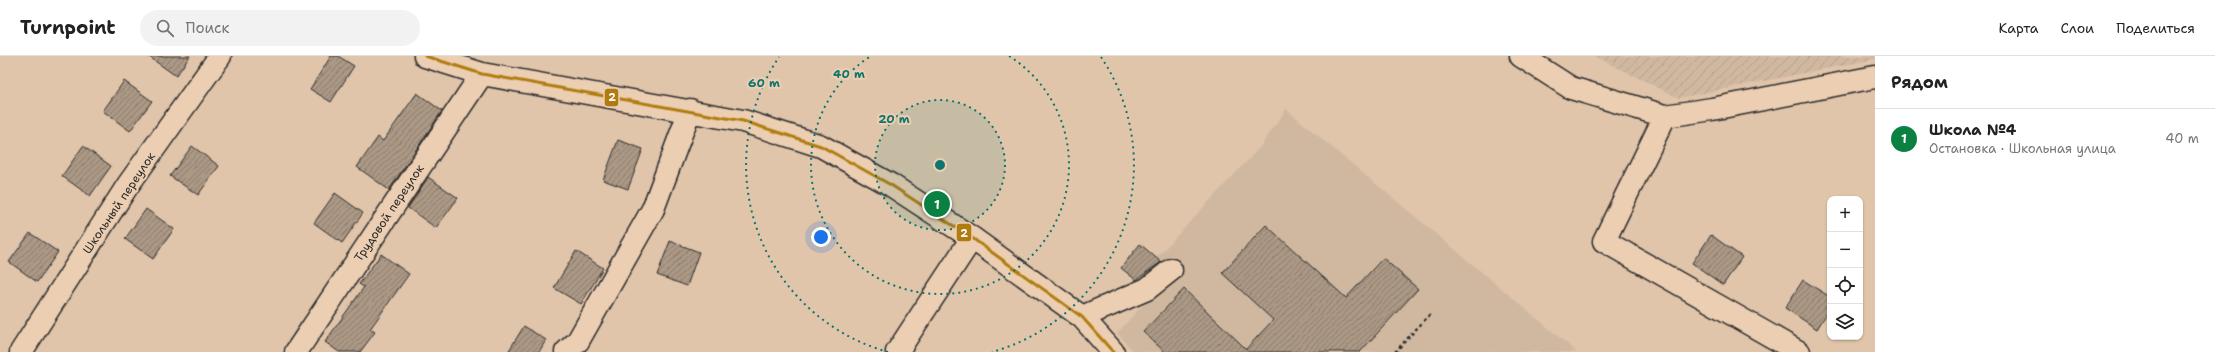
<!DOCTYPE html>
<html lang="ru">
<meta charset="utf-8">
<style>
:root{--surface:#fff;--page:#f2f2f2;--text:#222;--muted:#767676;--line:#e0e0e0;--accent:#0b8043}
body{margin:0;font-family:"Shantell Sans",sans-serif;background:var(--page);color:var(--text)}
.controls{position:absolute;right:12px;bottom:12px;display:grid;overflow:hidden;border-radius:8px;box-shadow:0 1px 3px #0004}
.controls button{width:36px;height:36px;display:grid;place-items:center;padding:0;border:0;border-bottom:1px solid var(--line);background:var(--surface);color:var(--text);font:20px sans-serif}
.you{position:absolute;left:821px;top:181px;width:14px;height:14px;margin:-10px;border:3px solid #fff;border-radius:50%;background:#1a73e8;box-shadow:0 0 0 6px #1a73e833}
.badge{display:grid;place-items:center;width:26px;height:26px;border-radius:50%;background:var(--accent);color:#fff;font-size:13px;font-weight:700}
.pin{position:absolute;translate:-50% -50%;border:2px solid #fff;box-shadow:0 1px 4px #0006}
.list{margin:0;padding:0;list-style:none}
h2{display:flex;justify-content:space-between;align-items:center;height:52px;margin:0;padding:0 16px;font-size:17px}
h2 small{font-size:13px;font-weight:400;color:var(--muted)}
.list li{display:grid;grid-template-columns:26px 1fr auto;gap:12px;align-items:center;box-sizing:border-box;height:60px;padding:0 16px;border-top:1px solid var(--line)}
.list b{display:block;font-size:15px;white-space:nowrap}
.list p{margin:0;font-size:13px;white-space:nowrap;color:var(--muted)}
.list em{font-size:13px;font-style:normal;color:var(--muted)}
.icon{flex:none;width:22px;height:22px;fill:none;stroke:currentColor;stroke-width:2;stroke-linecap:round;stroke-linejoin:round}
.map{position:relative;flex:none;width:1875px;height:296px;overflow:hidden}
header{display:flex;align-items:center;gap:24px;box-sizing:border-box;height:56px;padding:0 20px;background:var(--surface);border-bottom:1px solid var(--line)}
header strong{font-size:19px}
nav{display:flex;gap:22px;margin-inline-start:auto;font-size:14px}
.search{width:280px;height:36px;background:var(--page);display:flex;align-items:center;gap:10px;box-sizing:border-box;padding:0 14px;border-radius:22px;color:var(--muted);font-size:15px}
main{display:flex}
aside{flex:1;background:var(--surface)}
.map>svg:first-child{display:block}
.built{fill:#d0b8a0}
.industrial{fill:url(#industrial-furrows)}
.building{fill:url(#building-hatch);stroke:#2b2b2b}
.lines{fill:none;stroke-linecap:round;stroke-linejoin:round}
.minor-casing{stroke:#2b2b2b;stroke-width:25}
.path{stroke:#2b2b2b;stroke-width:2.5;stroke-dasharray:3 3;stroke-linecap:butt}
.minor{stroke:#eccfb3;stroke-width:22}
.bus-1-casing{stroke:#eccfb3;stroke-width:6}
.bus-1{stroke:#b07b0f;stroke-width:3}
.ring{fill:none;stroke:#0f766e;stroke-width:2;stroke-dasharray:2 4}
.labels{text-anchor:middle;stroke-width:4;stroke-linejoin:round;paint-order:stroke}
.street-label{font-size:12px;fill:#2b2b2b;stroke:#eccfb3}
.centre{fill:#0f766e;stroke:#eccfb3;stroke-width:2}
.ring-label{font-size:12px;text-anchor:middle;font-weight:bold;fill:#0f766e;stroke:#eccfb3;stroke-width:4;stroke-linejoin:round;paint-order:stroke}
.line-badge{stroke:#eccfb3;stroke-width:1.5}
.badge-label{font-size:11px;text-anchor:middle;font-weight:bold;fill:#fff}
</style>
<header>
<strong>Turnpoint</strong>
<div class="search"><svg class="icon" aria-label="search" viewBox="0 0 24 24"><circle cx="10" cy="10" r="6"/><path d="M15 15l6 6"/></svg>Поиск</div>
<nav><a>Карта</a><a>Слои</a><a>Поделиться</a></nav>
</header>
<main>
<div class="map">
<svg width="1875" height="296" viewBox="0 0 1875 296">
<defs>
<pattern id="industrial-furrows" width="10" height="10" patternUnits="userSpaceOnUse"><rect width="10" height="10" fill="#d0b8a0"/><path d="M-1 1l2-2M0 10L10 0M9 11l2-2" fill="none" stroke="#b39e8a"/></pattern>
<pattern id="building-hatch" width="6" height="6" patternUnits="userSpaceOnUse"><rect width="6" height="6" fill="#ab9885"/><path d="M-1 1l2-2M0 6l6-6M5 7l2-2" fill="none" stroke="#8b7c6d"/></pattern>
</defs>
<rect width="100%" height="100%" fill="#e0c5ab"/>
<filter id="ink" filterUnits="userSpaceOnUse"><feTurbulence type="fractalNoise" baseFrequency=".025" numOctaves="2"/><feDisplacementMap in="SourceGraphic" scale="8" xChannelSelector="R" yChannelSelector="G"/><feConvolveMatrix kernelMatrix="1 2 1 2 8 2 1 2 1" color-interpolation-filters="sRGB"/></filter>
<g filter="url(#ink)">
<!-- built -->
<path class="built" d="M 1286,53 L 1501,232 L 1577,296 L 1134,296 L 1117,277 L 1153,238 L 1163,207 L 1156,202 L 1261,90 Z"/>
<!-- industrial -->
<path class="industrial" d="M 1594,0 L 1875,0 L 1875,3 L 1679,42 Z"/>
<!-- building -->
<path class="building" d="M 148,0 L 190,0 L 176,20 Z
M 331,0 L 338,0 L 354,10 L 331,46 L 310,33 Z
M 124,25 L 152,45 L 130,75 L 103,55 Z
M 417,37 L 442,55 L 389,134 L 357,111 L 378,81 L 383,85 Z
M 618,84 L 643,93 L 628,133 L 603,124 Z
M 83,90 L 111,110 L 90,140 L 62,120 Z
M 192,90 L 219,110 L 198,139 L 170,120 Z
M 428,121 L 458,142 L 436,172 L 408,152 Z
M 335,137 L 363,157 L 342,187 L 314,167 Z
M 146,153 L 174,173 L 153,203 L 125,183 Z
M 1266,169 L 1346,242 L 1383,202 L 1418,233 L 1360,296 L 1165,296 L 1143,276 L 1184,233 L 1246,293 L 1273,264 L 1222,217 Z
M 30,177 L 58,196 L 37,226 L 9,206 Z
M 1711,179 L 1742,201 L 1723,229 L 1692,207 Z
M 670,185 L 699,196 L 687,230 L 657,219 Z
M 1140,188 L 1161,206 L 1136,224 L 1121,212 Z
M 576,195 L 603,212 L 581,248 L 554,232 Z
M 381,198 L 409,218 L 370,273 L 375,276 L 360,296 L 339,296 L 325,286 L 364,231 L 359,228 Z
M 1803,224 L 1830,241 L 1830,252 L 1817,273 L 1785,252 Z
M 524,270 L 546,284 L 539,296 L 508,296 Z"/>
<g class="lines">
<defs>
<path id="minor" d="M 425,0 L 482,18 L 743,65 L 821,90 L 891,129 L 972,182 L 1082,261 L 1113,296
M 1521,0 L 1571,32 L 1665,60 L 1712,53 L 1875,21
M 1665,60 L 1604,185 L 1799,296
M 1082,261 L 1147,233 L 1171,214
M 21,296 L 128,129 L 220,0
M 296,296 L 482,18
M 566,296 L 578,285 L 653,153 L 690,54
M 897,296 L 972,182"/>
</defs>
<!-- minor casing -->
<use href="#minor" class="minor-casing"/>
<!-- path -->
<path class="path" d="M 1395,296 L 1431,257"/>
<!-- minor -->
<use href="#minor" class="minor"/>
<defs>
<path id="bus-1" d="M 425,0 L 482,18 L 743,65 L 821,90 L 891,129 L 972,182 L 1082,261 L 1113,296"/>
</defs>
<!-- bus-1 casing -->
<use href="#bus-1" class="bus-1-casing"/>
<!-- bus-1 -->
<use href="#bus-1" class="bus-1"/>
</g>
</g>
<!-- distance rings -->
<circle cx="940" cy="109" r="65" fill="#0f766e" fill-opacity=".12"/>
<g class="ring">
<circle cx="940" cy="109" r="65"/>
<path d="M1009 0A129 129 0 1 1 871 0"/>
<path d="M888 296A194 194 0 0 1 779 1M1101 1A194 194 0 0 1 992 296"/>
</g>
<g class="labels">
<!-- street labels -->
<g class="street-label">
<text transform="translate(119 147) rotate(-56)" y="4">Школьный переулок</text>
<text transform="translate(389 157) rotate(-56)" y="4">Трудовой переулок</text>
</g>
</g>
<circle cx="940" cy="109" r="6" class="centre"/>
<g class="ring-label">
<text x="849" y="22">40 m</text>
<text x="764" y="31">60 m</text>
<text x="894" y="67">20 m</text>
</g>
<g class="line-badge">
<rect x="604" y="32" width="15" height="19" rx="4" fill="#b07b0f"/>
<rect x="956" y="167" width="16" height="19" rx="4" fill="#b07b0f"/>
</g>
<g class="badge-label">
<text x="612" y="45">2</text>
<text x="964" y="181">2</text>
</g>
</svg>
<div class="controls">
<button>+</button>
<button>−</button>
<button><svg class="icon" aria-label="locate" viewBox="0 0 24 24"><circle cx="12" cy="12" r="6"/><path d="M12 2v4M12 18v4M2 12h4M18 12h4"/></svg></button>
<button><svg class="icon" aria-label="layers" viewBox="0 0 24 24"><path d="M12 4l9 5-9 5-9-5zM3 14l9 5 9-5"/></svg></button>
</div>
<div class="you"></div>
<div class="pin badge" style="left:937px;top:148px">1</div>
</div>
<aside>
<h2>Рядом<small></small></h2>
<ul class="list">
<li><span class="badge">1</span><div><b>Школа №4</b><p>Остановка · Школьная улица</p></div><em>40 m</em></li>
</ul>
</aside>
</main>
